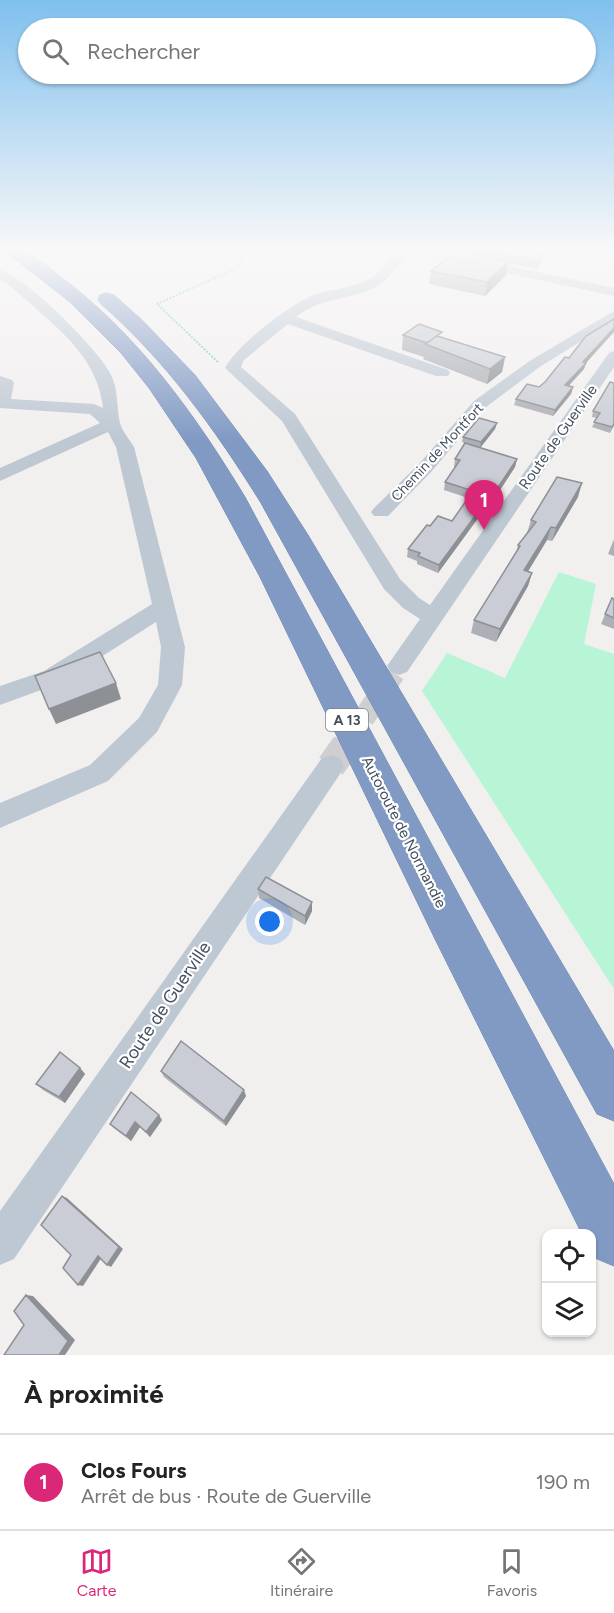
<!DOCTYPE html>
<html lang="fr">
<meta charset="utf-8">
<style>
:root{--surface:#fff;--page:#f6f6f6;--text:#222;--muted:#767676;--line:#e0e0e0;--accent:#db2777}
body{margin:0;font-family:Figtree,sans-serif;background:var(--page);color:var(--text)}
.controls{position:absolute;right:18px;bottom:18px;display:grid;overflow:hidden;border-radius:12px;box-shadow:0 2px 4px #0004}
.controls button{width:54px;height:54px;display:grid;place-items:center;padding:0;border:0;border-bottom:2px solid var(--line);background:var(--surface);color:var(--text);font:30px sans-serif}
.you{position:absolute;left:270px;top:922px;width:21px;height:21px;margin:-15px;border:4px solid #fff;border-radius:50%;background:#1a73e8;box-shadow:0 0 0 9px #1a73e833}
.badge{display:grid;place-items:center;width:39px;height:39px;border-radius:50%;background:var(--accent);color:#fff;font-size:20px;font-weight:700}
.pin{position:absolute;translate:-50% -50px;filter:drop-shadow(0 2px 3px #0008)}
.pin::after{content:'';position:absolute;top:32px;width:21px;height:18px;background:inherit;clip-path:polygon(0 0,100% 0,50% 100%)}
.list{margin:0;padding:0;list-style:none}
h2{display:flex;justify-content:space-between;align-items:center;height:78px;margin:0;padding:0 24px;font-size:26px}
h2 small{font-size:20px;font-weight:400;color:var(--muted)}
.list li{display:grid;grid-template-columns:39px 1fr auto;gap:18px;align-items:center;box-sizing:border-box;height:96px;padding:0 24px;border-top:2px solid var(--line)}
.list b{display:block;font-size:22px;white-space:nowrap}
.list p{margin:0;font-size:20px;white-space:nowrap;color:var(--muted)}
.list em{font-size:20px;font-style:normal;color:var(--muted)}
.icon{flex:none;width:33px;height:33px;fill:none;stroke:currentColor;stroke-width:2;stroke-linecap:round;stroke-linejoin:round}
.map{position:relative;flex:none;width:614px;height:1355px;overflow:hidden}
.search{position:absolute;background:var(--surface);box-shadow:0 2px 4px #0004;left:18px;right:18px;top:18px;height:66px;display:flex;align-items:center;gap:15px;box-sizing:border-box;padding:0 21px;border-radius:33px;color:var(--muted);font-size:22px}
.sheet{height:174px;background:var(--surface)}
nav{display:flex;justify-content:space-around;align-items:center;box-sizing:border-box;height:84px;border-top:2px solid var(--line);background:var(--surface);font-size:16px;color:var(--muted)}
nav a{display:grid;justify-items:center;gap:3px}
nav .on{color:var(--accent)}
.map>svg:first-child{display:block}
.green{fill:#b8f4d6}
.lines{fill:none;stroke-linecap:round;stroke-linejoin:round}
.minor-tunnel-far1{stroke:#cfcfd2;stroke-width:22;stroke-dasharray:22 11;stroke-linecap:butt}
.minor-tunnel{stroke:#cfcfd2;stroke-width:29;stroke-dasharray:29 15;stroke-linecap:butt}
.highway-casing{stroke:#6c85b0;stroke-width:1}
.path{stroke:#6cd6ad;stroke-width:2;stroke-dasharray:2 1.5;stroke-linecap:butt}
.minor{fill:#bec8d3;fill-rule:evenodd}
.highway{fill:#819ac4;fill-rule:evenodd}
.wall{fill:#aeb0b7}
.shaded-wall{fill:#8d9095}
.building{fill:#cacdd5;stroke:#8d9095;stroke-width:1.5}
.labels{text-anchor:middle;stroke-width:4.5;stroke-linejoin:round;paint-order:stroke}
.far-street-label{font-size:14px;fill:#45505f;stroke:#fff}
.shield{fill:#fff;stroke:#7d848f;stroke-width:1.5}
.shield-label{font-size:14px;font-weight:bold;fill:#45505f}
.street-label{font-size:15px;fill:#45505f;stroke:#fff}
.near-street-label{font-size:18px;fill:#45505f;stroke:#fff}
</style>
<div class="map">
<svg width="614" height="1355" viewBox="0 0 614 1355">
<rect width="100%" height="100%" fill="#f2efef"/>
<!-- green -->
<path class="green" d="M 559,572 L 596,584 L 584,644 L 614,654 L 614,989 L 422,691 L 447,653 L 505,678 Z"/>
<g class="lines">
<!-- minor-tunnel-far1 -->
<path class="minor-tunnel-far1" d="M 345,746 L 399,666"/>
<!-- minor-tunnel -->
<path class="minor-tunnel" d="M 331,766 L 346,745"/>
<defs>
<path id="highway" d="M 5,251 C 10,251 18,249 23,251 C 34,254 48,267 57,274 C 137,333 194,413 245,497 L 614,1184 L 614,1266 L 595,1258 L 592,1252 L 592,1234 L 582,1234 L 436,941 L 260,577 L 196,458 L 149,388 L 121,353 L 70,302 Z
M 107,293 L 114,295 L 142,320 L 195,375 L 267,471 L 308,535 L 614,1051 L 614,1121 L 597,1114 L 261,503 C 215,429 166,361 100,303 L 98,299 L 100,295 Z"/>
</defs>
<!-- highway casing -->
<use href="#highway" class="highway-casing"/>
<!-- path -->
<path class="path" d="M 218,362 L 157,304 L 237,268 L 243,257 L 234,251"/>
<!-- minor -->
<path class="minor" d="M 397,251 L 409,251 C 402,261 392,275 382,283 C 357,301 323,295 296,317 L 448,370 L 450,373 L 448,376 L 436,376 L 288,324 L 244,360 L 241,367 L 295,414 L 400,579 L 419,598 L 430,605 L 609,353 L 614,351 L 614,367 L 407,672 L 399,675 L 391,672 L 387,666 L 420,619 L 403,608 L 384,589 L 282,421 L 225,368 C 237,345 289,305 314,295 C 332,288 354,289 371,278 C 381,272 389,259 397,251 Z
M 416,251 L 438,251 L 614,288 L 614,296 L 422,255 Z
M 0,270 C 25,276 98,349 110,373 C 119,389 116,406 120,423 C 122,431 130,440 134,447 L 185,647 L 182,685 L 157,732 L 108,781 L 0,828 L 0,803 L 90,765 L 139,718 L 158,685 L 161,647 L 156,622 L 60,683 L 0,705 L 0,686 L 44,671 L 152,604 L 116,447 L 108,432 L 0,481 L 0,468 L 100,423 L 90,414 L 0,408 L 0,376 L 12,380 L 14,383 L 11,399 L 94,404 L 103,408 C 98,362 66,335 33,306 C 22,297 12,286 0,279 Z
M 614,311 L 614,321 L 541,366 L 486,407 L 431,472 L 388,516 L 374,516 L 371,512 L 374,508 L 419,464 L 474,401 L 531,360 Z
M 331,755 L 340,758 L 344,766 L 340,774 L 14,1259 L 0,1265 L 0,1211 L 322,758 Z"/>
<!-- highway -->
<use href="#highway" class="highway"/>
</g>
<!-- wall -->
<path class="wall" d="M 466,251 L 547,251 L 537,269 L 508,263 L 506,275 L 485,296 L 429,284 L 431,271 L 465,253 Z
M 403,335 L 442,337 L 505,357 L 502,372 L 487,384 L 423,359 L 424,357 L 402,350 Z
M 569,358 L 586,363 L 584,369 L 568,386 L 573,387 L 571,394 L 553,416 L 514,405 L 516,399 L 539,387 L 545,382 Z
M 610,382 L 614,426 L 610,433 L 592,427 L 597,418 L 592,417 L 593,411 Z
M 497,423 L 495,429 L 480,448 L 462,442 L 463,437 Z
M 455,459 L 517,459 L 515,467 L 487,510 L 484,510 L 438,573 L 417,564 L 417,561 L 407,557 L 408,549 L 430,526 L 452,521 L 468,498 L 444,490 L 445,482 L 455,467 L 454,467 Z
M 578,497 L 552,541 L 547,540 L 528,571 L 532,573 L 528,586 L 496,642 L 471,633 L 474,620 L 516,553 L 518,545 L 527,533 L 531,520 Z
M 614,539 L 614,556 L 608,554 Z
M 612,598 L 614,599 L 614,629 L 601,624 Z
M 258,889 L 312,902 L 312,911 L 305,925 L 259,898 Z
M 80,1068 L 85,1074 L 65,1103 L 43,1090 L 36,1084 Z
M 161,1071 L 246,1096 L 226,1126 L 164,1077 Z
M 162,1120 L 150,1137 L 140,1127 L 131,1141 L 115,1129 L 110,1124 Z"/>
<!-- shaded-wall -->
<path class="shaded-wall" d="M 544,251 L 547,251 L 537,269 L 538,262 Z
M 508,262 L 506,275 L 485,296 L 487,282 Z
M 614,328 L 614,332 L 586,363 L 584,369 L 563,392 L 565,385 L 583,362 Z
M 505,357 L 502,372 L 487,384 L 490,369 Z
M 573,387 L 571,394 L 553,416 L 555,410 Z
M 497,423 L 495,429 L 480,448 L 481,442 Z
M 517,459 L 515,467 L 487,510 L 488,502 Z
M 582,483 L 578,497 L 552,541 L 556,528 Z
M 486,501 L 484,510 L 438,573 L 439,565 Z
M 551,527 L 547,540 L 521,583 L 524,570 Z
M 532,573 L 528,586 L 496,642 L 500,629 Z
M 116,683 L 121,699 L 56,724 L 49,709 Z
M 312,902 L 312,911 L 305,925 L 305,916 Z
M 80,1068 L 85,1074 L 65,1103 L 59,1097 Z
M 244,1090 L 246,1096 L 226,1126 L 224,1121 Z
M 159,1115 L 162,1120 L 150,1137 L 146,1132 Z
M 135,1122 L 140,1127 L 131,1141 L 126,1136 Z
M 62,1196 L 67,1198 L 123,1249 L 111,1267 L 107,1265 Z
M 98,1256 L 102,1257 L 83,1286 L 78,1285 Z
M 26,1295 L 33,1296 L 75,1340 L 65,1355 L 59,1355 Z"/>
<!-- building -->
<path class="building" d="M 456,251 L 508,262 L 487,282 L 431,271 Z
M 484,251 L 544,251 L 538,262 Z
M 614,319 L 614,328 L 583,362 L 586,363 L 565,385 L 573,387 L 555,410 L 516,399 L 527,384 L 539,387 L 545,382 L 565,357 L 569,358 L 586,336 Z
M 419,324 L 442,332 L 427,343 L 403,335 Z
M 437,336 L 505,357 L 490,369 L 425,344 Z
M 610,382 L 614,383 L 614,424 L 612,427 L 594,422 L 600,413 L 593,411 Z
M 479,418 L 497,423 L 481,442 L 463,437 Z
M 465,443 L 517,459 L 488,502 L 486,501 L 439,565 L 418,556 L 420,553 L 408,549 L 427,525 L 430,526 L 438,516 L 452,521 L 473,491 L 445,482 L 460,460 L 455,459 Z
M 557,477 L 582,483 L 556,528 L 551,527 L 524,570 L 532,573 L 500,629 L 474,620 L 520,546 L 518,545 L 536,522 L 531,520 Z
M 612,598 L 614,599 L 614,618 L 605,614 Z
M 100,652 L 116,683 L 49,709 L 35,676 Z
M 266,877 L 312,902 L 305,916 L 258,889 Z
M 181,1041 L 244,1090 L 224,1121 L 161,1071 Z
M 60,1052 L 80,1068 L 59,1097 L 36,1084 Z
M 131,1092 L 159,1115 L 146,1132 L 135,1122 L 126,1136 L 110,1124 Z
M 62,1196 L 119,1247 L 107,1265 L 98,1256 L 78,1285 L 63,1268 L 71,1255 L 41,1225 Z
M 26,1295 L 68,1341 L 59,1355 L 4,1355 L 24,1325 L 14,1311 Z"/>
<!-- sky -->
<linearGradient id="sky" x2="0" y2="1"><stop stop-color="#7fc0ee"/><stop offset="0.57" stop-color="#f9f8f8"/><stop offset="1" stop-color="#f9f8f8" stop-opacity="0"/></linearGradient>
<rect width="614" height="440" fill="url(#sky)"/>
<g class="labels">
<!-- far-street labels -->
<g class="far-street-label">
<text transform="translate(437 452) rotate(-47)" y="5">Chemin de Montfort</text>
</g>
<!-- shield labels -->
<rect class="shield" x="326" y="709" width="42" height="22" rx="4.5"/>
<g class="shield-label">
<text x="347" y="725">A 13</text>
</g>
<!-- street labels -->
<g class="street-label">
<text transform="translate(558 437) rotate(-55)" y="5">Route de Guerville</text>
<text transform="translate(404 832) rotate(63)" y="5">Autoroute de Normandie</text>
</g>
<!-- near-street labels -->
<g class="near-street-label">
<text transform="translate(165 1005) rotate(-56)" y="6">Route de Guerville</text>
</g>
</g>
</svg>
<div class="controls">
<button><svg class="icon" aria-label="locate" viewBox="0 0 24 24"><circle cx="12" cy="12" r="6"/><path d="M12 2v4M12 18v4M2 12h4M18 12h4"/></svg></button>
<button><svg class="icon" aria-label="layers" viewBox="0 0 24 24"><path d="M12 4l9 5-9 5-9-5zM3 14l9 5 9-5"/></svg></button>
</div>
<div class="you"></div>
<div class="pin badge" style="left:484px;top:530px">1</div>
<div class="search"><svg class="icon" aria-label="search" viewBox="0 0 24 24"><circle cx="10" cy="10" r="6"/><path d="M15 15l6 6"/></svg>Rechercher</div>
</div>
<section class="sheet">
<h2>À proximité<small></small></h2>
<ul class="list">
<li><span class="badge">1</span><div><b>Clos Fours</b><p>Arrêt de bus · Route de Guerville</p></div><em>190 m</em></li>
</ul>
</section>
<nav>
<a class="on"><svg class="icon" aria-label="map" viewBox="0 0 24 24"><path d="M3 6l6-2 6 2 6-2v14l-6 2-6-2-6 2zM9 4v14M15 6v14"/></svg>Carte</a>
<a><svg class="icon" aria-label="directions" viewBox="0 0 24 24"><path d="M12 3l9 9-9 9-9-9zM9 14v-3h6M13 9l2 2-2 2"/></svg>Itinéraire</a>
<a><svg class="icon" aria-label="saved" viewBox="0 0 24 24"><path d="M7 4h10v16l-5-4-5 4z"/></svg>Favoris</a>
</nav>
